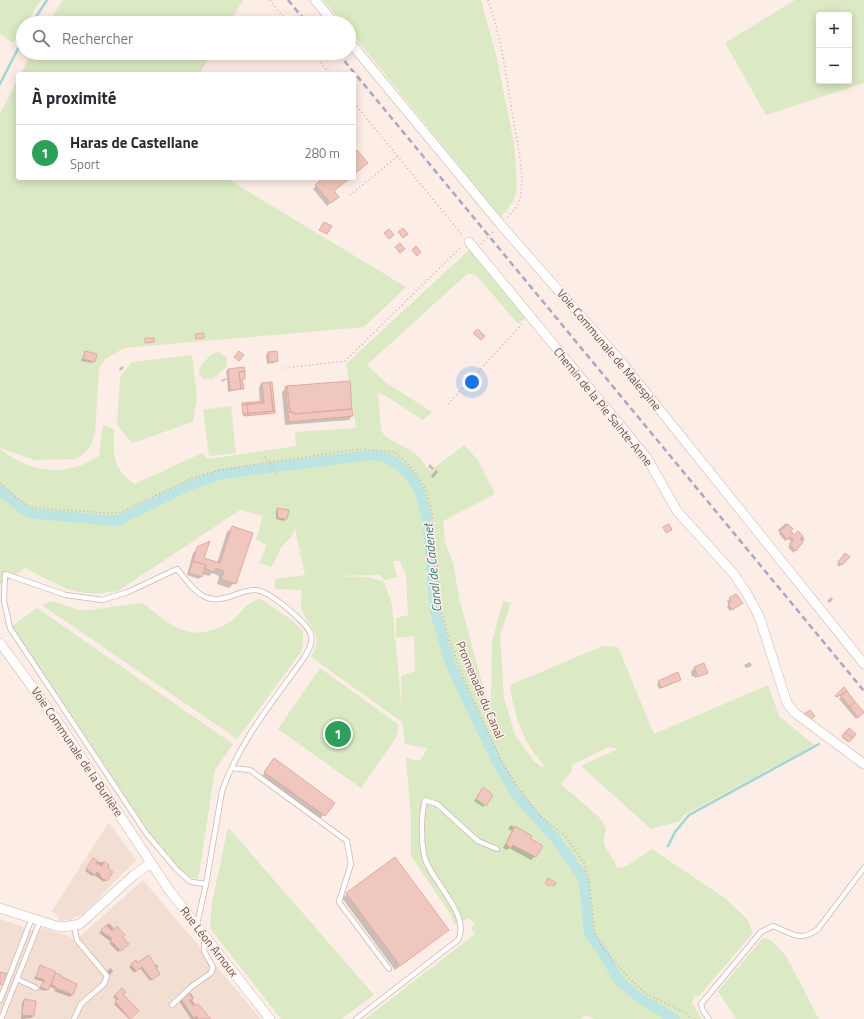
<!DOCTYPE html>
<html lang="fr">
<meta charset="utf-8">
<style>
:root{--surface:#fff;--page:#f7f7f7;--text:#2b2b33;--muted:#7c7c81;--line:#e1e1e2;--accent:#e1504f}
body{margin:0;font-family:"Titillium Web",sans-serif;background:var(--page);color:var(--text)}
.controls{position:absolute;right:12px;top:12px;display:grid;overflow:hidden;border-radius:4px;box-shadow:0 2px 10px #0003}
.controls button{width:36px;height:36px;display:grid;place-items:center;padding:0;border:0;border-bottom:1px solid var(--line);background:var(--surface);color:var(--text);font:20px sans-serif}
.you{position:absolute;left:472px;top:382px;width:14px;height:14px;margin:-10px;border:3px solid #fff;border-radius:50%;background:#1a73e8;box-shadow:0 0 0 6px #1a73e833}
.badge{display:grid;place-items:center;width:26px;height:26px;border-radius:50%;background:var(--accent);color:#fff;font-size:13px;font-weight:700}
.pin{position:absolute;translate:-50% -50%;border:2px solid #fff;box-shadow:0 1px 4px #0006}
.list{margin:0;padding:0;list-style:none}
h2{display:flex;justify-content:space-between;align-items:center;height:52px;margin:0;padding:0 16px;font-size:17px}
h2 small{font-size:13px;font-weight:400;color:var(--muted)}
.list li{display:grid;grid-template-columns:26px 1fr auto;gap:12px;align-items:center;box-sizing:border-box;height:56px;padding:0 16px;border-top:1px solid var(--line)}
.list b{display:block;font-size:15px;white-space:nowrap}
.list p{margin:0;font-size:13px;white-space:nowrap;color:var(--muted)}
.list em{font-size:13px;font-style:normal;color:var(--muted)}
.icon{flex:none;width:22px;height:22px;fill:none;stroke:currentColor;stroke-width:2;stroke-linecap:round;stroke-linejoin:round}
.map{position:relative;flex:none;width:864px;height:1019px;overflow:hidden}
.search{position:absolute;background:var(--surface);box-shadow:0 2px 10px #0003;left:16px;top:16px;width:340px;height:44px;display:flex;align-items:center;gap:10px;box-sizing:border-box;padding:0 14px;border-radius:22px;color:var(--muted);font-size:15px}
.panel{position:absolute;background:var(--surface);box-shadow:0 2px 10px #0003;left:16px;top:72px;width:340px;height:108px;border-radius:4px}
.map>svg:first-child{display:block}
.residential{fill:#f3ded4}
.green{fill:#dbe9c4;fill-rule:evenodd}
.shadow{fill:#0003}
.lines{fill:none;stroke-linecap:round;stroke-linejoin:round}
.stream{stroke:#a1d6d3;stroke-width:2.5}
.canal{stroke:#bbe4e2;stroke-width:10}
.building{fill:#f0c7be;stroke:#e2aa9f}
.service-casing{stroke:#cfb6af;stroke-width:6}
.minor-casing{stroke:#cfb6af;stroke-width:10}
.path{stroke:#d5aaa1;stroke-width:1.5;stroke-dasharray:1 3;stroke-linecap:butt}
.service{stroke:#fff;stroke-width:4.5}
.minor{stroke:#fff;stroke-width:9}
.rail{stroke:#afa4c5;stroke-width:2.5;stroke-dasharray:6 4;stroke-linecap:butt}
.path-bridge{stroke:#d5aaa1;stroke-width:1.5;stroke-dasharray:1 3;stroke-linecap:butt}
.labels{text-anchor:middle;stroke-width:3;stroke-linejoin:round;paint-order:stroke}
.street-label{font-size:12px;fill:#74514b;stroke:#fef3ec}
.water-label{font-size:13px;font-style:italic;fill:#407876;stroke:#fef3ec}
</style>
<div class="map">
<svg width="864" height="1019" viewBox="0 0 864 1019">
<rect width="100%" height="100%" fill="#fceee6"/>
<!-- residential -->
<path class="residential" d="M 109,822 L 136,860 L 83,914 L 69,920 L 59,921 L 57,914 L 51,912 Z
M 143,880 L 261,1019 L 0,1019 L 0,919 L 38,932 L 41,928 L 67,935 L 73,939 L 79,937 Z"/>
<!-- green -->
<path class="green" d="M 0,0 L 41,0 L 26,23 L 23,23 L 23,28 L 13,43 L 0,34 Z
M 63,0 L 243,0 L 229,23 L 48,23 Z
M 323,0 L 481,0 L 496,55 L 514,143 L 517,188 L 513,202 L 501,217 L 349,30 L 349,23 L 343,23 Z
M 795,0 L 864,0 L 864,83 L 766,115 L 725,43 ZM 819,15 L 849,15 L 849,81 L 819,81 Z
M 31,53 L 212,53 L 199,74 L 21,74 Z
M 18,79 L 18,178 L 226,178 L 406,287 L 364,327 L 124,348 L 105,359 L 99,369 L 95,433 L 91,445 L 86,452 L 77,459 L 34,460 L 0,448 L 0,114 Z
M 470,249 L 527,317 L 518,324 L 475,274 L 467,274 L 367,365 L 385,382 L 432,412 L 423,420 L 386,396 L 378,393 L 381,430 C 386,442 406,445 416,454 C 421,459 426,466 430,471 L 464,445 L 478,460 L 495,494 L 443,521 L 445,542 L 453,563 L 460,601 L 486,698 L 491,699 L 492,642 L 503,601 L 511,603 L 500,635 L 504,698 L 515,735 L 533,760 L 541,767 L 545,766 C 523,743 514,716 510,685 L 603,646 L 618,647 L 654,734 L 768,685 L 779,716 L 814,745 L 684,815 L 680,821 L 651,829 L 581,766 L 618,749 L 608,747 L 572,765 L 572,771 L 561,784 L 601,819 L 606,829 C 599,851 611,848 617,868 L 626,866 L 652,849 L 726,899 L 747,919 L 753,933 L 700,995 L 694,997 L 692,1003 L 702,1019 L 595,1019 L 585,1015 L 580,1019 L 365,1019 L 475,934 L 471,928 L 475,924 L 468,918 L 454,925 L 451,915 L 411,856 L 411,817 L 406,758 L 420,761 L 427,748 L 405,744 L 402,722 L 311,657 C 325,633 308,629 302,610 C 300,603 301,597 302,590 L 275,589 L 275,579 L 305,575 L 295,529 L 291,537 L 281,547 L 272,567 L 259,563 L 267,545 L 256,540 L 263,516 L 240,510 L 118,591 C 76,599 61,586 25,568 L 0,586 L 0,449 C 30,473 66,478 99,456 L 103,425 L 114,429 C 113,454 112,469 135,484 L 202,453 L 208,459 L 296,446 L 295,432 L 356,428 L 346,364 ZM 393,561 L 400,561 L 406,576 L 408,615 L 396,618 L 396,638 L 414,636 L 415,671 L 401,676 L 402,712 L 392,604 L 384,582 L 368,577 L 334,576 L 375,575 L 380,575 L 385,580 L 397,577 Z
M 219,352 L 227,358 L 226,367 L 213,379 L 203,379 L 199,374 C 199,366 210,353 219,352 Z
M 192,355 L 197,397 L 193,422 L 132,443 L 117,425 L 120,377 L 132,362 Z
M 231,406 L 236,453 L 209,456 L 203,410 Z
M 260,599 L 292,620 L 303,631 L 303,645 L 301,652 L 237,739 L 42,605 L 53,601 L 79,610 L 89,610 L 142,603 C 165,619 183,640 212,630 C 220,628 228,624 234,619 C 242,611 248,601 260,599 Z
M 37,608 L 233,744 L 215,770 L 199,874 L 197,879 L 190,877 L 183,872 L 149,832 L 12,626 Z
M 320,668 L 399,725 L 396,738 L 361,788 L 278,729 Z
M 228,827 L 374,995 L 341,1019 L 281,1019 L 210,928 L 212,903 Z
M 763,938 L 771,940 L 786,956 L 819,1019 L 736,1019 L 718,991 Z"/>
<!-- shadow -->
<path class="shadow" d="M 325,178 L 349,178 L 333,191 L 334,200 L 327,206 L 313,189 Z
M 85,352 L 94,361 L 92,363 L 81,361 Z
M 276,352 L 277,361 L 274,363 L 267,364 L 266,355 L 268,353 Z
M 122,366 L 124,368 L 120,371 L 119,369 Z
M 228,369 L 244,379 L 241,380 L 242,389 L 228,392 L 227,379 L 222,382 L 221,380 L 227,378 L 226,372 Z
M 261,383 L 269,383 L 272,411 L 269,414 L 243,416 L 243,404 L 260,404 L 259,388 Z
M 287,387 L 352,416 L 349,420 L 285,425 L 282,392 Z
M 430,464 L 434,468 L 432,470 L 428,467 Z
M 436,470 L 438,472 L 433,478 L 431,476 Z
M 278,509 L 286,518 L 284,521 L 276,519 L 276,511 Z
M 786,523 L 792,529 L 790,531 L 794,536 L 798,532 L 805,539 L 793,553 L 788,547 L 792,543 L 788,538 L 785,541 L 779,534 L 780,533 L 778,530 Z
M 232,528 L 234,583 L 229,588 L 217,584 L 219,576 L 212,573 L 209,576 L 202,574 L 199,579 L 187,575 L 193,553 L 198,548 L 203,559 L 217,563 L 227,532 Z
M 845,555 L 848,557 L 839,567 L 837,564 Z
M 736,595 L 739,605 L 730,611 L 727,607 L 729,604 L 727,601 Z
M 831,597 L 833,599 L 830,603 L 827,601 Z
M 750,662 L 752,666 L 746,668 L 744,665 Z
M 703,664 L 706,672 L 695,678 L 694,676 L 692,677 L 691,672 L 693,669 Z
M 680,680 L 659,689 L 657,684 L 659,682 Z
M 844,688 L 863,713 L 856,719 L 839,699 L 841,697 L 838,695 L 835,697 Z
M 849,729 L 855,734 L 848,742 L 842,738 Z
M 271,764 L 333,803 L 319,820 L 262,776 Z
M 481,791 L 492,795 L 483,807 L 474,801 Z
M 511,825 L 515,828 L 535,856 L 531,860 L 509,848 L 507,850 L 503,848 L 512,831 L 508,829 Z
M 93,860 L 98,862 L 104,862 L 106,880 L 104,882 L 94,875 L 92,876 L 85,871 Z
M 347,894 L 447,930 L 395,970 L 342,898 Z
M 109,923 L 114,928 L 108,934 L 121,937 L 128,944 L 118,952 L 109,943 L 111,942 L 99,933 Z
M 136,962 L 137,964 L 151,968 L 157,964 L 158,967 L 155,970 L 156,976 L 150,981 L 140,968 L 134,973 L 129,967 Z
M 40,967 L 70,980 L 69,982 L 76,985 L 72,995 L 70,997 L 54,991 L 55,989 L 49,986 L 45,991 L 39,989 L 44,982 L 34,979 Z
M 111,968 L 113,971 L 110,975 L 107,971 Z
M 122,989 L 122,994 L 137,1011 L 129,1019 L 114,1004 L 117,1001 L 113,997 Z
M 191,993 L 194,998 L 192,1000 L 195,1004 L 192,1007 L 203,1013 L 205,1011 L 210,1019 L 191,1019 L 179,1001 Z
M 24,1000 L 33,1016 L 31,1018 L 21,1019 L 22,1002 Z"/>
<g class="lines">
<!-- stream -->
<path class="stream" d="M 32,23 L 47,0
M 0,84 L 23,39
M 668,846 L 675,832 L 689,815 L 819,744"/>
<!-- canal -->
<path class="canal" d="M 0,490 L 24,510 L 35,514 L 117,521 L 188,486 L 222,474 L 370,455 L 381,456 L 395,462 L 412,478 L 419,490 L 427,517 L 435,612 L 451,666 L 498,764 L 515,793 L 557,841 L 580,873 L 584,881 L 589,934 L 601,949 L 619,981 L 641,999 L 675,1019"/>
</g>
<!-- building -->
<path class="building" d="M 357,150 L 368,163 L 354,174 L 354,152 Z
M 323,178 L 350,178 L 334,191 L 339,197 L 331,203 L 315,185 Z
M 324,222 L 332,226 L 327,234 L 319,230 Z
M 403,228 L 408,234 L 403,238 L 398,232 Z
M 389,229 L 394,235 L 389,239 L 384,233 Z
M 400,243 L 405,249 L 400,253 L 395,247 Z
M 416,246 L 421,252 L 417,256 L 412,250 Z
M 478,329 L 485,336 L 481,340 L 473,333 Z
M 204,333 L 204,338 L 196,339 L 195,334 Z
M 145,338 L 154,338 L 154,342 L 145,343 Z
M 85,351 L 97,354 L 95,362 L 83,359 Z
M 239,351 L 244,355 L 239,361 L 234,357 Z
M 277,351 L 278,361 L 269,362 L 268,352 Z
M 244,367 L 245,371 L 239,372 L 241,389 L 230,390 L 228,369 Z
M 245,371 L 245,379 L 242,379 L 244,389 L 241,389 L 239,372 Z
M 350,381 L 352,409 L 294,414 L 294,412 L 290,412 L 287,386 Z
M 270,382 L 273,411 L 248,414 L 247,404 L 264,403 L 262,383 Z
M 270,382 L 272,382 L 275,411 L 273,411 Z
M 287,386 L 290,412 L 288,412 L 285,387 Z
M 264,401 L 264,403 L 242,405 L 242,403 Z
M 247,404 L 248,414 L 243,414 L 242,405 Z
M 352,409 L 353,416 L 289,422 L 288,412 L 294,412 L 294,414 Z
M 275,411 L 275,413 L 244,416 L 243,414 Z
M 277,508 L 289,510 L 287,519 L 278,518 Z
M 669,524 L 672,530 L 666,533 L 663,527 Z
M 788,524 L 793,529 L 791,531 L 794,535 L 798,531 L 803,536 L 800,539 L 803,542 L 796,551 L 789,544 L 794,540 L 790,537 L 787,540 L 780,531 Z
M 232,526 L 253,533 L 236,584 L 221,579 L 224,571 L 216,568 L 214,572 L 204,568 L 206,565 L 193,561 L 197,547 L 210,541 L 204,558 L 220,563 Z
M 845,553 L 850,557 L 842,565 L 838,562 Z
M 193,561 L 206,565 L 202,577 L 189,573 Z
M 736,594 L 743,603 L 732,610 L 728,604 L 731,602 L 729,598 Z
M 704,663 L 708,673 L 698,677 L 694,667 Z
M 678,672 L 681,680 L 661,688 L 658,681 Z
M 844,687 L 847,691 L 837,697 L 835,696 Z
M 847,691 L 855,702 L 850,707 L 841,696 Z
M 855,702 L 864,712 L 858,718 L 850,707 Z
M 810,710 L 815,716 L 811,720 L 804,714 Z
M 849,728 L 856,734 L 853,738 L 845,732 Z
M 845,732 L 853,738 L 849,742 L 842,736 Z
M 274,758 L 335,803 L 325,816 L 264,772 Z
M 483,787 L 493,795 L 486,806 L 476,799 Z
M 515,826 L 532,836 L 530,838 L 543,846 L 536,857 L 513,845 L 511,848 L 506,844 Z
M 395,857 L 449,930 L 400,966 L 346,893 Z
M 93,858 L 98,861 L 96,863 L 102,866 L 104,861 L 109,865 L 108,868 L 113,872 L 107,881 L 100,877 L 101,875 L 97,872 L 95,875 L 86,869 Z
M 548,878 L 556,883 L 554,886 L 551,884 L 549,886 L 545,883 Z
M 106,925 L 112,931 L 117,926 L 125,935 L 123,937 L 129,944 L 121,951 L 110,940 L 112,939 L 108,935 L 107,936 L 101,930 Z
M 149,955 L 160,974 L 152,980 L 142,967 L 136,971 L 131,964 L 136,960 L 137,963 Z
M 40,965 L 56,972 L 48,990 L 40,987 L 45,980 L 36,977 Z
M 0,972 L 7,974 L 3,985 L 0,984 Z
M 55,973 L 61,975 L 61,977 L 77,984 L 73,995 L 56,988 L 56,987 L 51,984 Z
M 122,988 L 126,992 L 123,994 L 139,1011 L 130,1019 L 115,1001 L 118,999 L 115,995 Z
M 189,993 L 193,999 L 189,1000 L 194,1006 L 198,1004 L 211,1019 L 198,1019 L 197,1016 L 194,1018 L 181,999 Z
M 24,999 L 36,1001 L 34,1016 L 22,1015 Z"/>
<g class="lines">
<defs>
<path id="service" d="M 232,768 L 250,770 L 347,841 L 351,864 L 339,902 L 389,969
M 197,924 L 206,884 L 222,791 C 239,742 274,700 304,658 C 308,651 313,644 311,635 C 308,623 268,590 255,590 C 239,590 225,603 208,598 C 196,595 185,578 177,569 L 128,592 L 102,600 L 66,595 L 5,574 L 4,601 L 10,628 L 146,833 L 177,870 L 191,882 L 206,884
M 74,926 L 77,940 L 107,976 L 104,984 L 81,1004 L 74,1019
M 17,979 L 36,988
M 0,1000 L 32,918
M 172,1005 L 191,987 L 211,973 L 213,967 L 204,951 L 204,936
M 1,1019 L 40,921
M 356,1019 L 458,940 C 472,914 429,880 424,855 C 421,838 421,816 425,800 L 437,804 L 478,841 L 497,849
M 709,1019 L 703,1011 L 701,1004 L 761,932 L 773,926 C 792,933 800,943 818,929 L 864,868"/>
<path id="minor" d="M 315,0 L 334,23
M 349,41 L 501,225 L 623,364 L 864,664
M 469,242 L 647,458 L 677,511 L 733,573 L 746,592 L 759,616 L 787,703 L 795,713 L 864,764
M 0,643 L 60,725 L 169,890 L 270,1019
M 0,908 L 56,926 L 64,927 L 80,924 L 134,875 L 151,863"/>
</defs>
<!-- service casing -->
<use href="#service" class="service-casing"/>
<!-- minor casing -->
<use href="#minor" class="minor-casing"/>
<!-- path -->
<path class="path" d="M 270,0 L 288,23
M 488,0 C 502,39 507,82 514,123 C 518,146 525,174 520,198 C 518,207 512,212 507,218
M 313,53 L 330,74
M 354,103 L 463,236
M 350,195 L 398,156
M 481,244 L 494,231
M 285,368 L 345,361 L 461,247
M 448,404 L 523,323
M 0,483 L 26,505 L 36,508 L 108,513 L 121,512 L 192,478 L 220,470 L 358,449 L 395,452 L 407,463 L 417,475 L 426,490 L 432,512 L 441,611 L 450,641 L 460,670 L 501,761 L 520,790 L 539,815 L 566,837 L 584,863 L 589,881 L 595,934 L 602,947 L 628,977 L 646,994 L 686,1013 L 692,1019"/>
<!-- service -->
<use href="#service" class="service"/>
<!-- minor -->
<use href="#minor" class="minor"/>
<!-- rail -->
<path class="rail" d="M 288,0 L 307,23
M 338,53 L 864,691"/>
<!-- path-bridge -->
<path class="path-bridge" d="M 265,457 L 277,475"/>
</g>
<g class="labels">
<!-- street labels -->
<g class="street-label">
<text transform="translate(609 350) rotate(50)" y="4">Voie Communale de Malespine</text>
<text transform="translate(603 407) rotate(51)" y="4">Chemin de la Pie Sainte-Anne</text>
<text transform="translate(480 690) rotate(67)" y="4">Promenade du Canal</text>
<text transform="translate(77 752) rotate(56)" y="4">Voie Communale de la Burlière</text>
<text transform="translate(209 942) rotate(52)" y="4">Rue Léon Arnoux</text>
</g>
<!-- water labels -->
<g class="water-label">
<text transform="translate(432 568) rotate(-96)" y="5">Canal de Cadenet</text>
</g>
</g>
</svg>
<div class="controls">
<button>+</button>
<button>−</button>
</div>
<div class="you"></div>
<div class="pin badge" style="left:338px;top:734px;background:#2e9e5b">1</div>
<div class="search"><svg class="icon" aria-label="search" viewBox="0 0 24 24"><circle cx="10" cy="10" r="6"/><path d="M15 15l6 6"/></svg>Rechercher</div>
<section class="panel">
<h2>À proximité<small></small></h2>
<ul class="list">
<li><span class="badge" style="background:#2e9e5b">1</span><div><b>Haras de Castellane</b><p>Sport</p></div><em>280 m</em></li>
</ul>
</section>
</div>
